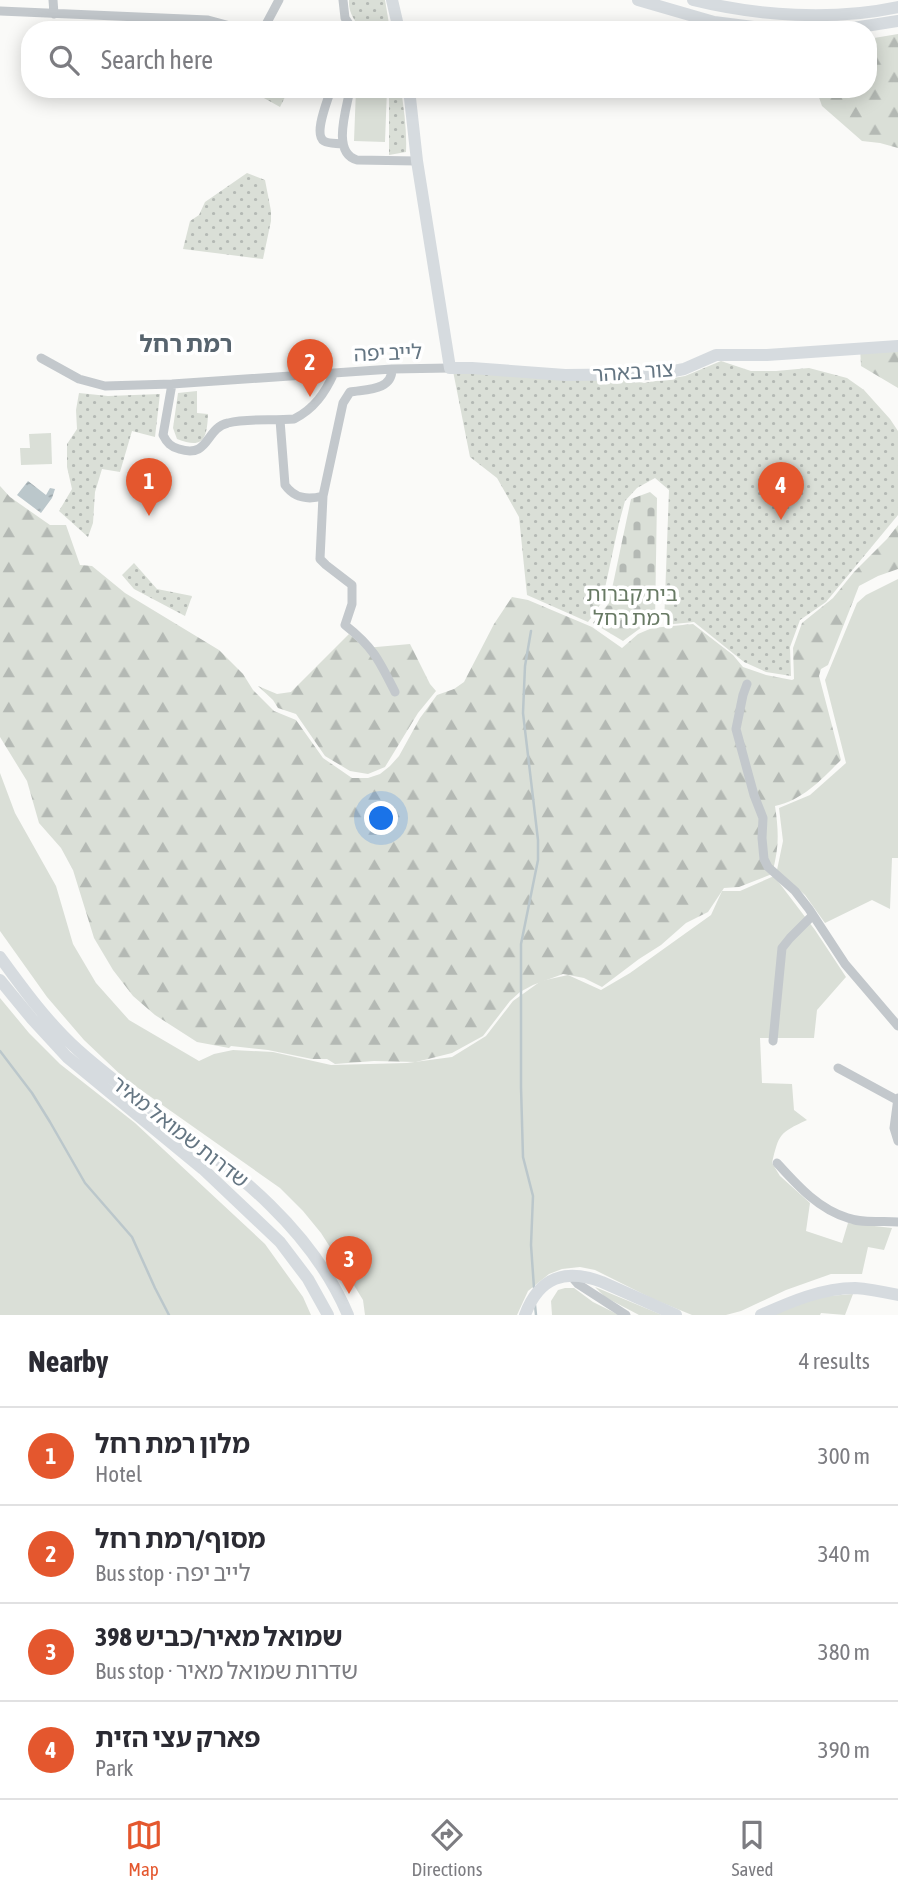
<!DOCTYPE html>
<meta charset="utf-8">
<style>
:root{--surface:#fff;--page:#f7f7f7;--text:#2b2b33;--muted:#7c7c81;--line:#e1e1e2;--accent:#e4572e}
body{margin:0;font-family:"Asap Condensed","Noto Sans Hebrew",sans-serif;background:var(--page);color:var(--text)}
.you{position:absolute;left:382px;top:819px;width:24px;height:24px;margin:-18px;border:5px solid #fff;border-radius:50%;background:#1a73e8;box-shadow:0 0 0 10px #1a73e833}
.badge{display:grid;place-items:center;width:46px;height:46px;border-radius:50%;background:var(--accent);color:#fff;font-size:23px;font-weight:700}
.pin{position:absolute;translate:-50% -58px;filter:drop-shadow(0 2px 4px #0008)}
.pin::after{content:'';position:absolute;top:37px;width:24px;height:21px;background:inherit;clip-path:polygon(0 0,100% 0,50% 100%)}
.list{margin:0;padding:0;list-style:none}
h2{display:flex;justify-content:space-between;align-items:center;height:91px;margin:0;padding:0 28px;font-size:30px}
h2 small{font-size:23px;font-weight:400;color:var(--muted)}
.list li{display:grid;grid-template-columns:46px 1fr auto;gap:21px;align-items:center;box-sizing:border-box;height:98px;padding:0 28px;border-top:2px solid var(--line)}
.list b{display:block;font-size:26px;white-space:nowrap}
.list p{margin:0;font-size:23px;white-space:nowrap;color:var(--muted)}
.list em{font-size:23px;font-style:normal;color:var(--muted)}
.icon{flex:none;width:38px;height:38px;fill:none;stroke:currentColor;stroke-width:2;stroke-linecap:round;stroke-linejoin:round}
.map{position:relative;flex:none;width:898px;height:1315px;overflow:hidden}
.search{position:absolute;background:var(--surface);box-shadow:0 4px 18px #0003;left:21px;right:21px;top:21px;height:77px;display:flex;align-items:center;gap:18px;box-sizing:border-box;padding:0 24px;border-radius:28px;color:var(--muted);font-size:26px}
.sheet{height:483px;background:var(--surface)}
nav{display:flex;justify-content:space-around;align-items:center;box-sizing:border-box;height:98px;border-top:2px solid var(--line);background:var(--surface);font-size:19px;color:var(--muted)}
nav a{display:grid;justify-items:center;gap:4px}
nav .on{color:var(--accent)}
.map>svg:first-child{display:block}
.green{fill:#dadfd7}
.forest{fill:url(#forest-firs)}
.cemetery{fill:url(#cemetery-stones)}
.park{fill:url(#park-dots)}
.water{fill:url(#water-ripples)}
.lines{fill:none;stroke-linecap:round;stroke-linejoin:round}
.stream{stroke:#bbc7cb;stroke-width:2.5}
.street{stroke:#c3c8cc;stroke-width:9}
.secondary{stroke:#d6dbdf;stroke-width:12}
.labels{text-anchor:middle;stroke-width:7;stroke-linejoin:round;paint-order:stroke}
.street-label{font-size:21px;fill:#657683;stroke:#fff}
.park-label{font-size:21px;fill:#687a64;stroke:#fff}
.quarter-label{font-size:24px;font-weight:bold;fill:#57646e;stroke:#fff}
</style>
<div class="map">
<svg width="898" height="1315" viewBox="0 0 898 1315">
<defs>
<pattern id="forest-firs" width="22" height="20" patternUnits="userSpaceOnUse" patternTransform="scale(1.75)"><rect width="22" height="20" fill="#dadfd7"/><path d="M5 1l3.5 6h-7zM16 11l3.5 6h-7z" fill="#b4b9b4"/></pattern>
<pattern id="cemetery-stones" width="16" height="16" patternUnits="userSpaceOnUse" patternTransform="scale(1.75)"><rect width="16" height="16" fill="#dadfd7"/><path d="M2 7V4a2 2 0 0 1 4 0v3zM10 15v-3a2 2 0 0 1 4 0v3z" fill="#b4b9b4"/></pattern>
<pattern id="park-dots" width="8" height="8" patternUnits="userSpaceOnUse" patternTransform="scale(1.75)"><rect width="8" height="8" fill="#dadfd7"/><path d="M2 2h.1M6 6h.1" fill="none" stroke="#b4b9b4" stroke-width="1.8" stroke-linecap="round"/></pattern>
<pattern id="water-ripples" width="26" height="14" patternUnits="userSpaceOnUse" patternTransform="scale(1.75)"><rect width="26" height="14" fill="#bbc7cb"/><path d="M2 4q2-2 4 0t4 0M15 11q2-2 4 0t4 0" fill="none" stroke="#9ca6aa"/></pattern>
</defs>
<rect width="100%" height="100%" fill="#fafaf8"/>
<!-- green -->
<path class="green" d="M 356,89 L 387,89 L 385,142 L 354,141 Z
M 51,433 L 52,464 L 21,465 L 20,448 L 30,448 L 29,434 Z
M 898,579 L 898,858 L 892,858 L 890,909 L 872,900 L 825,923 L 805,895 L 777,870 L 783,841 L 779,808 L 810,795 L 846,763 L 825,680 L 857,603 L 866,595 Z
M 0,773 L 15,813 L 56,886 L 73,944 L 96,983 L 129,1020 L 199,1061 L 214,1054 L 233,1050 L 273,1052 L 331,1065 L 407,1063 L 452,1057 L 486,1036 L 513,1001 L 541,981 L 568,975 L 601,990 L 630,973 L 711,915 L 722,891 L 740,891 L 774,876 L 815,930 L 846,977 L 817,1010 L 814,1038 L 760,1038 L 762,1083 L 792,1084 L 794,1110 L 807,1120 C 779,1133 779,1134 772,1163 L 780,1176 L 810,1203 L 806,1231 L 842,1243 L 848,1223 L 892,1228 L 884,1250 L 868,1247 L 862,1274 L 831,1274 L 786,1290 L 741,1311 L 726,1315 L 692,1315 L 653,1299 L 595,1270 L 580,1267 L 562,1269 L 549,1274 L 528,1291 L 517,1315 L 365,1315 L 363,1300 L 344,1269 L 321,1233 L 303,1211 L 280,1188 L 124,1078 L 84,1040 L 47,997 L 0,931 Z
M 0,998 L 29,1033 L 60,1064 L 135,1123 L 265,1244 L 303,1297 L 311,1315 L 0,1315 Z
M 595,1287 L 662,1315 L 639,1315 L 605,1297 Z
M 565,1288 L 574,1288 L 593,1302 L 619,1315 L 552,1315 L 551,1301 L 558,1290 Z
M 853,1294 L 845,1315 L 821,1313 L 820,1315 L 771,1315 L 817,1297 Z"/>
<!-- forest -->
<path class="forest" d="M 898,34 L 898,148 L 880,143 L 862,141 L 822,106 L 816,89 L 868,89 L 868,39 Z
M 898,345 L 898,388 L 861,366 L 860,346 Z
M 0,486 L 10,497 L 50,525 L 66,525 L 80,565 L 92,566 L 125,593 L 219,650 L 243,674 L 253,690 L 274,711 L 296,720 L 323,758 L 352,778 L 368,778 L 380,774 L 390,766 L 399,756 L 420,718 L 437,695 L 454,689 L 464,682 L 494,624 L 512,597 L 528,600 L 592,627 L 622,648 L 638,634 L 652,628 L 693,624 L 733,655 L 743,667 L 766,675 L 792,680 L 794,679 L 793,648 L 802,623 L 833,598 L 854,572 L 887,539 L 898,525 L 898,569 L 878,576 L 859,586 L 828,665 L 821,669 L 819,676 L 841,760 C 821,780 803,800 775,806 C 779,833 779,848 772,874 L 739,887 L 724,888 L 708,912 L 686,923 L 661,945 L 639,959 L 602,987 L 584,978 L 563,974 L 533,985 L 520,992 L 510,1001 L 483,1036 L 452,1053 L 416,1062 L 374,1061 L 335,1064 L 327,1059 L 312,1059 L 268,1050 L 231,1046 L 229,1048 L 197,1042 L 155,1015 L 133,996 L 113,970 L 94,938 L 73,870 L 61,848 L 39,823 L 27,781 L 0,737 Z
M 349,634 L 365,648 L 410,644 L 430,684 L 436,691 L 418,713 L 385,767 L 368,774 L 350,771 L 325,756 L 296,714 L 278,708 L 273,700 L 258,686 L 277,694 L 291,692 Z"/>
<!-- cemetery -->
<path class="cemetery" d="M 650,492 L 657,498 L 655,623 L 646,624 L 623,641 L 593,623 L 609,603 L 631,499 Z"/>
<!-- park -->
<path class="park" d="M 349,0 L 385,0 L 390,30 L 361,30 C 355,20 348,13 349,0 Z
M 248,89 L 289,89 L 280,107 Z
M 389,89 L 401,89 C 404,110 407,131 406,152 L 389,155 Z
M 247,173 L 265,180 L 271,211 L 271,221 L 263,259 L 183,249 L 190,221 L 199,215 L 205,202 Z
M 721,361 L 751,371 L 776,371 L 809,368 L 847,378 L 864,390 L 890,419 L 898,431 L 898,515 L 826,602 L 800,620 L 790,647 L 791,676 L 766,672 L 744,662 L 694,622 L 664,625 L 669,490 L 655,478 L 637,488 L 625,501 L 619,523 L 602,602 L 588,622 L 527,595 L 519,517 L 497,478 L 470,457 L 453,371 L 613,376 L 644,383 L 685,376 Z
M 197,391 L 197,413 L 208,414 C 207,438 204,450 177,439 L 173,428 L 178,393 Z
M 79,393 L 108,396 L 160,394 L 155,437 L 132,431 L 120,472 L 102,469 L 95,492 L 93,523 L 88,537 L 59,511 L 72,489 L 67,467 L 67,444 L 77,429 L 76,410 Z
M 134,563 L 157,589 L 192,596 L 185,616 L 134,589 L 122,575 Z"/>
<!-- water -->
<path class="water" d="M 28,481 L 46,495 L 50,488 L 55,489 L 52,498 L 41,513 L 17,495 Z"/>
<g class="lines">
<!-- stream -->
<path class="stream" d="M 531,631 L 525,666 L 523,713 L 538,840 L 538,860 L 521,944 L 521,1087 L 523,1157 L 533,1196 L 531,1245 L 534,1288
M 0,1051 L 32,1093 L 50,1122 L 85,1183 L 132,1237 L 155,1288 L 169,1315
M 535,1305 L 536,1315"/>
<!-- street -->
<path class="street" d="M 53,0 L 54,14
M 343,0 L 345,18 L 353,30
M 0,11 L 208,20 L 245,30
M 263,30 L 279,0
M 331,89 C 328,100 313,134 324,141 C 329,144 337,143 342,144
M 350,89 C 347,108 331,153 357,160 L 417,161
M 41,358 L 79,379 L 105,386 L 172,384 L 392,369 L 450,368
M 172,384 L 163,435 C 167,443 171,447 179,449 C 210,459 205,428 228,423 C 248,418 273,421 294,419 C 314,409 325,393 334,373
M 280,420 L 285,485 C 295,499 308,500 323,496 L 343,403 L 350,392 C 366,389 392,391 392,369
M 323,496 L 320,559 L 326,565 L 352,585 L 352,604 L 345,625 C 373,647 379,660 395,692
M 747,684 L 743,695 L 736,729 L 754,795 L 763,818 L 762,838 L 764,859 L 768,867 L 795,891 L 809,909 L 845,964 L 898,1026
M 773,1041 L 782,948 L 790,938 L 813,915
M 838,1068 L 897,1100
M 898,1098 L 894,1128 L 898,1141
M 777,1163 C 797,1185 818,1209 848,1218 C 863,1224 882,1220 898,1222
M 571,1276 L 578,1284 L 626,1315"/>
<!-- secondary -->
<path class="secondary" d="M 392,0 L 399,30
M 638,0 L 714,22 L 777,30
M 693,0 C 758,16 832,21 898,7
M 840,30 L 898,21
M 409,89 L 417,161 L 450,368 L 472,368 L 565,375 L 659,374 L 684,369 L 716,355 L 767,355 L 898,346
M 0,957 C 24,990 48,1023 78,1050 C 172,1134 297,1194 348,1315
M 0,980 L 32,1019 L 67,1057 L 203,1169 L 280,1242 L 308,1279 L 328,1315
M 525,1315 C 539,1277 565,1268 602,1282 L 676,1315
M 761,1315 C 790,1302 822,1288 855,1288 C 869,1289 884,1292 898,1295"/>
</g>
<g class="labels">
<!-- street labels -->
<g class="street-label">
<text transform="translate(388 353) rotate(-2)" y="7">לייב יפה</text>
<text transform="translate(633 372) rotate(-4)" y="7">צור באהר</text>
<text transform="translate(180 1132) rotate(38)" y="7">שדרות שמואל מאיר</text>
</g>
<!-- park labels -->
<g class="park-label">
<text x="632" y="601">בית קברות<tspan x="632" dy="24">רמת רחל</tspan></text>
</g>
<!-- quarter labels -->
<g class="quarter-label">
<text x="186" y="352">רמת רחל</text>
</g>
</g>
</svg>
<div class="you"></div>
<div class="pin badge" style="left:149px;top:516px">1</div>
<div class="pin badge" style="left:310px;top:397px">2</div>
<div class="pin badge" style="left:349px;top:1294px">3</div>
<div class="pin badge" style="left:781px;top:520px">4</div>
<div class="search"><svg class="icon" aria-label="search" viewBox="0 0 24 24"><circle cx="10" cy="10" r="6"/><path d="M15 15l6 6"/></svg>Search here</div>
</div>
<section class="sheet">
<h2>Nearby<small>4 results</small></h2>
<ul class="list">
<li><span class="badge">1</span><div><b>מלון רמת רחל</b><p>Hotel</p></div><em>300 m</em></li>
<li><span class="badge">2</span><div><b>מסוף/רמת רחל</b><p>Bus stop · לייב יפה</p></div><em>340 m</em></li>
<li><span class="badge">3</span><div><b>שמואל מאיר/כביש 398</b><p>Bus stop · שדרות שמואל מאיר</p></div><em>380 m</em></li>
<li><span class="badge">4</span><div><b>פארק עצי הזית</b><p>Park</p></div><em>390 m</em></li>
</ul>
</section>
<nav>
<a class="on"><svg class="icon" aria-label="map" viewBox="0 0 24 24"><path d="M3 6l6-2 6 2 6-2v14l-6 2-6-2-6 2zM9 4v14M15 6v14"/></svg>Map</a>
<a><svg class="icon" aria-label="directions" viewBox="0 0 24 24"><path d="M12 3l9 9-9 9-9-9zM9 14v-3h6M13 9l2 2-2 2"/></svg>Directions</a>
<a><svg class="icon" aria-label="saved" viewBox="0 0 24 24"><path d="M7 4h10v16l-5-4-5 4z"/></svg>Saved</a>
</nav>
